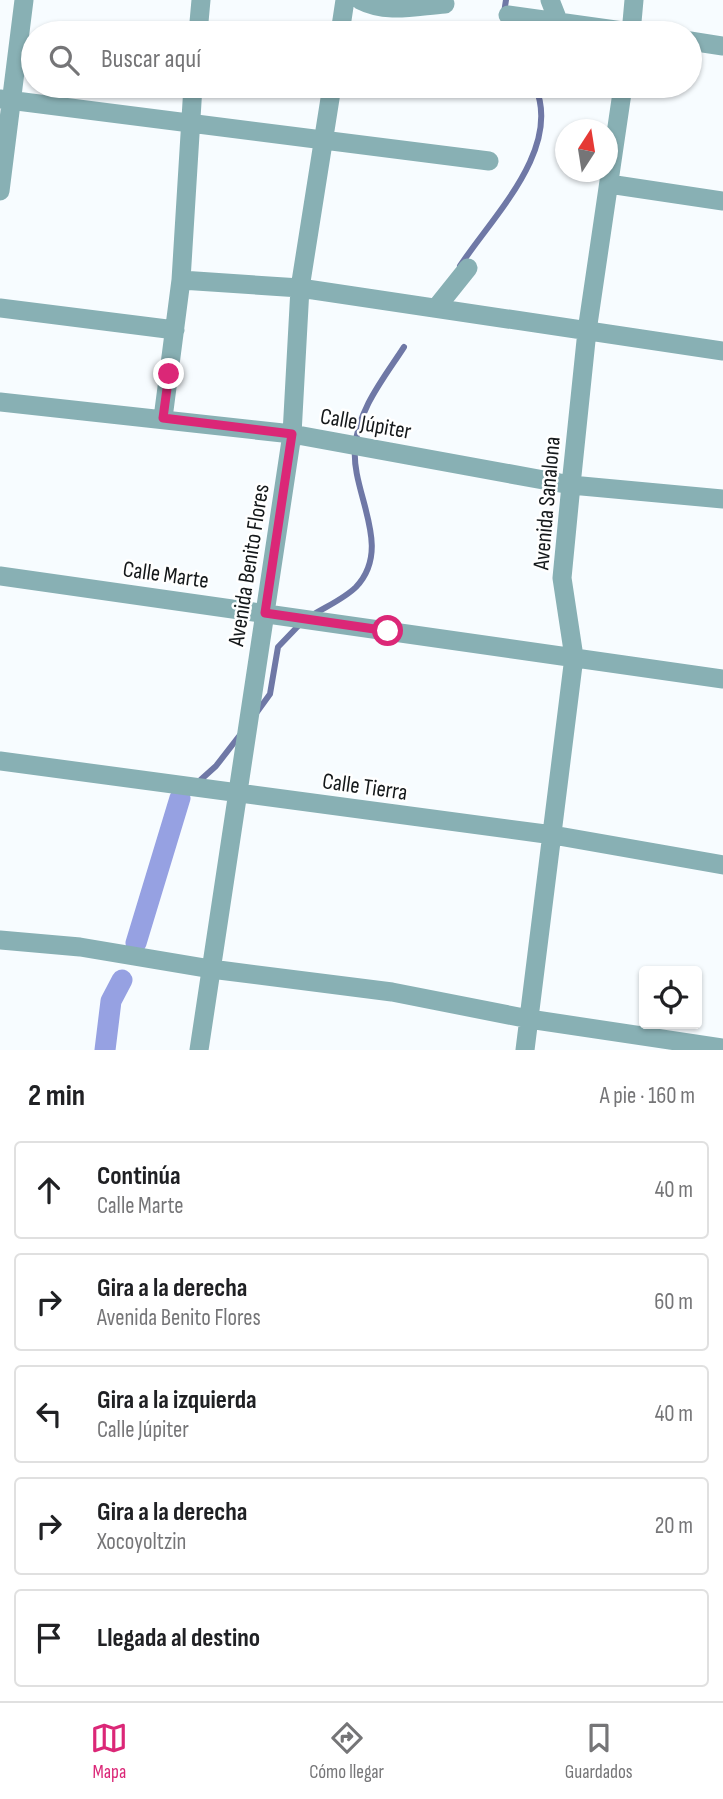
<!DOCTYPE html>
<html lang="es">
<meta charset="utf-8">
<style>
:root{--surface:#fff;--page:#f6f6f6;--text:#202124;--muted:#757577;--line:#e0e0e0;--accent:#db2777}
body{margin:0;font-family:"Sofia Sans Condensed",sans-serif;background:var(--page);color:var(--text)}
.controls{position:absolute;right:21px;bottom:21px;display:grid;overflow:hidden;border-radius:7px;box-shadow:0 2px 5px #0004}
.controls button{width:63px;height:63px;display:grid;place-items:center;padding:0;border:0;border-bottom:2px solid var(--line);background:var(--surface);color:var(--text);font:35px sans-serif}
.compass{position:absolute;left:555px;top:119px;width:63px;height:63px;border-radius:50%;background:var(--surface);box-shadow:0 2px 5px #0004;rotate:12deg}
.stop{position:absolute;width:21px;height:21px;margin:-16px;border:5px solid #db2777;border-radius:50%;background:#fff}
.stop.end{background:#db2777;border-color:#fff;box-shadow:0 2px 7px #0008}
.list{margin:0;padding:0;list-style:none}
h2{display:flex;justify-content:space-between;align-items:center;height:91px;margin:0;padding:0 28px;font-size:30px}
h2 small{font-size:23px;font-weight:400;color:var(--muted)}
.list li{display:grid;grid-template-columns:46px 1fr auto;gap:21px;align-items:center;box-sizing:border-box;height:98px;margin:0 14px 14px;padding:0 14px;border:2px solid var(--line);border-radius:7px}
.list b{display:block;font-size:26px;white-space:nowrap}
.list p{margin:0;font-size:23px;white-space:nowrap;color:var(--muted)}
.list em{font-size:23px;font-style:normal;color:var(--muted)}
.icon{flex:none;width:38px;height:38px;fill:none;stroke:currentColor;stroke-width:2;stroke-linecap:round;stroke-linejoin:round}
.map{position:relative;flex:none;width:723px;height:1050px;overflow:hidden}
.search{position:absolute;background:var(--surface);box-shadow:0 2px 5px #0004;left:21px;right:21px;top:21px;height:77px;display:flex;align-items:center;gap:18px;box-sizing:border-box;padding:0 24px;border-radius:38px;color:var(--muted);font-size:26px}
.sheet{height:651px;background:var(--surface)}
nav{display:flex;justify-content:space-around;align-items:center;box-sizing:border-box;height:98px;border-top:2px solid var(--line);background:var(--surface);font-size:19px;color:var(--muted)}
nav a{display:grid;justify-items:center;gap:4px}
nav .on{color:var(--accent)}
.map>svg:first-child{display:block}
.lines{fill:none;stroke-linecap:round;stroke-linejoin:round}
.stream{stroke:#6f78a6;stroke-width:6}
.canal{stroke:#96a1e2;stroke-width:21}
.minor{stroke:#88b0b4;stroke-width:19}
.route{stroke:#db2777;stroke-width:9}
.labels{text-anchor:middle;stroke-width:5;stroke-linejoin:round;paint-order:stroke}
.street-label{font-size:23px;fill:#14181a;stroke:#fff}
</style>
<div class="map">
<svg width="723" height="1050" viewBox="0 0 723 1050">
<rect width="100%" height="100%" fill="#f7fcff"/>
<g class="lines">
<!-- stream -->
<path class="stream" d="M 506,0 L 504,13 L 507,33
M 460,266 C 491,218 563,149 535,86
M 311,616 C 325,607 344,599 356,587 C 394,547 351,493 355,448 C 358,409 384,378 404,347
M 257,712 L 270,694 L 278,647 L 302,622
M 196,784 L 216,766 L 240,735"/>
<!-- canal -->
<path class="canal" d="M 136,943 L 180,798
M 105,1050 L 111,1001 L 122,980"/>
<!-- minor -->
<path class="minor" d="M 360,0 C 387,14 416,6 445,4
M 550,0 L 559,23
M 508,15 L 637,33
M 198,33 L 201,0
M 340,33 L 345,0
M 631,33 L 634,0
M 690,41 L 723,46
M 0,99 L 489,161
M 609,184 L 723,201
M 0,191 L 24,0
M 181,280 L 300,288 L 723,351
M 0,308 L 175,330
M 436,308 L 468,268
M 0,402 L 292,434 L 571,485 L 723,499
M 163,418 L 181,280 L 193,86
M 0,576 L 723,679
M 0,761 L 553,835 L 723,865
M 0,940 L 80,947 L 211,969 L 392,992 L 529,1019 L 723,1048
M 199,1050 L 292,434 L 300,288 L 332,86
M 525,1050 L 574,657 L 562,578 L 571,485 L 587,331 L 623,86"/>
</g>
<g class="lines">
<!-- route -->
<path class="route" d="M 169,374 L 163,418 L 292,434 L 265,613 L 388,631"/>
</g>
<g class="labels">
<!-- street labels -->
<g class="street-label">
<text transform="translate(366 423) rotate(10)" y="8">Calle Júpiter</text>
<text transform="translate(546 503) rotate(-85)" y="8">Avenida Sanalona</text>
<text transform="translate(248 565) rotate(-81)" y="8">Avenida Benito Flores</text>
<text transform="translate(166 574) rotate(8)" y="8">Calle Marte</text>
<text transform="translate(365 786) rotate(8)" y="8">Calle Tierra</text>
</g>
</g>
</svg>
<div class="controls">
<button><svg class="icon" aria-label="locate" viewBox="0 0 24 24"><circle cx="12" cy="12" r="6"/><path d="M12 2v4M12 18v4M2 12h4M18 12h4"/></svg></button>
</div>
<svg class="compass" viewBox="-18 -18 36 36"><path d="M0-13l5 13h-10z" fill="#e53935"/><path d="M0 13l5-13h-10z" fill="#757577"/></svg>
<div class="stop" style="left:388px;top:631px"></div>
<div class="stop end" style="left:169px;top:374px"></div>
<div class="search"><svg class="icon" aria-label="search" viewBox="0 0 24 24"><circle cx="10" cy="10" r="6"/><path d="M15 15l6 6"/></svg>Buscar aquí</div>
</div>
<section class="sheet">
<h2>2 min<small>A pie · 160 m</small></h2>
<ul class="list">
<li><svg class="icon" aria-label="ahead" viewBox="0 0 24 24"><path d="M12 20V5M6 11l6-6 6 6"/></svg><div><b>Continúa</b><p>Calle Marte</p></div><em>40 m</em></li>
<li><svg class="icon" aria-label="right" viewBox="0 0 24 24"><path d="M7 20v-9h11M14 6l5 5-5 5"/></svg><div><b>Gira a la derecha</b><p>Avenida Benito Flores</p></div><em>60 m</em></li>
<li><svg class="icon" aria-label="left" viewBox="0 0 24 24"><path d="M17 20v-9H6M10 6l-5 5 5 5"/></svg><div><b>Gira a la izquierda</b><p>Calle Júpiter</p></div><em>40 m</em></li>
<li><svg class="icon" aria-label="right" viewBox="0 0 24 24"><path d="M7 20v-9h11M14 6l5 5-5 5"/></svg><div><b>Gira a la derecha</b><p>Xocoyoltzin</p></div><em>20 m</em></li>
<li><svg class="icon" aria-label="arrive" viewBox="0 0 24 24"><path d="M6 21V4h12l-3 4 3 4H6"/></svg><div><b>Llegada al destino</b></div></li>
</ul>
</section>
<nav>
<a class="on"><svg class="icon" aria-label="map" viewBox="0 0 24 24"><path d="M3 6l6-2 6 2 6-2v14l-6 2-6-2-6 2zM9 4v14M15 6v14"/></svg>Mapa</a>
<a><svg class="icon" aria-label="directions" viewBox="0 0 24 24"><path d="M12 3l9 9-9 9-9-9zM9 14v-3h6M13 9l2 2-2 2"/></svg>Cómo llegar</a>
<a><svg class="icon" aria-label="saved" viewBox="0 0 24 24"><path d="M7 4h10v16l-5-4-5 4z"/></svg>Guardados</a>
</nav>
